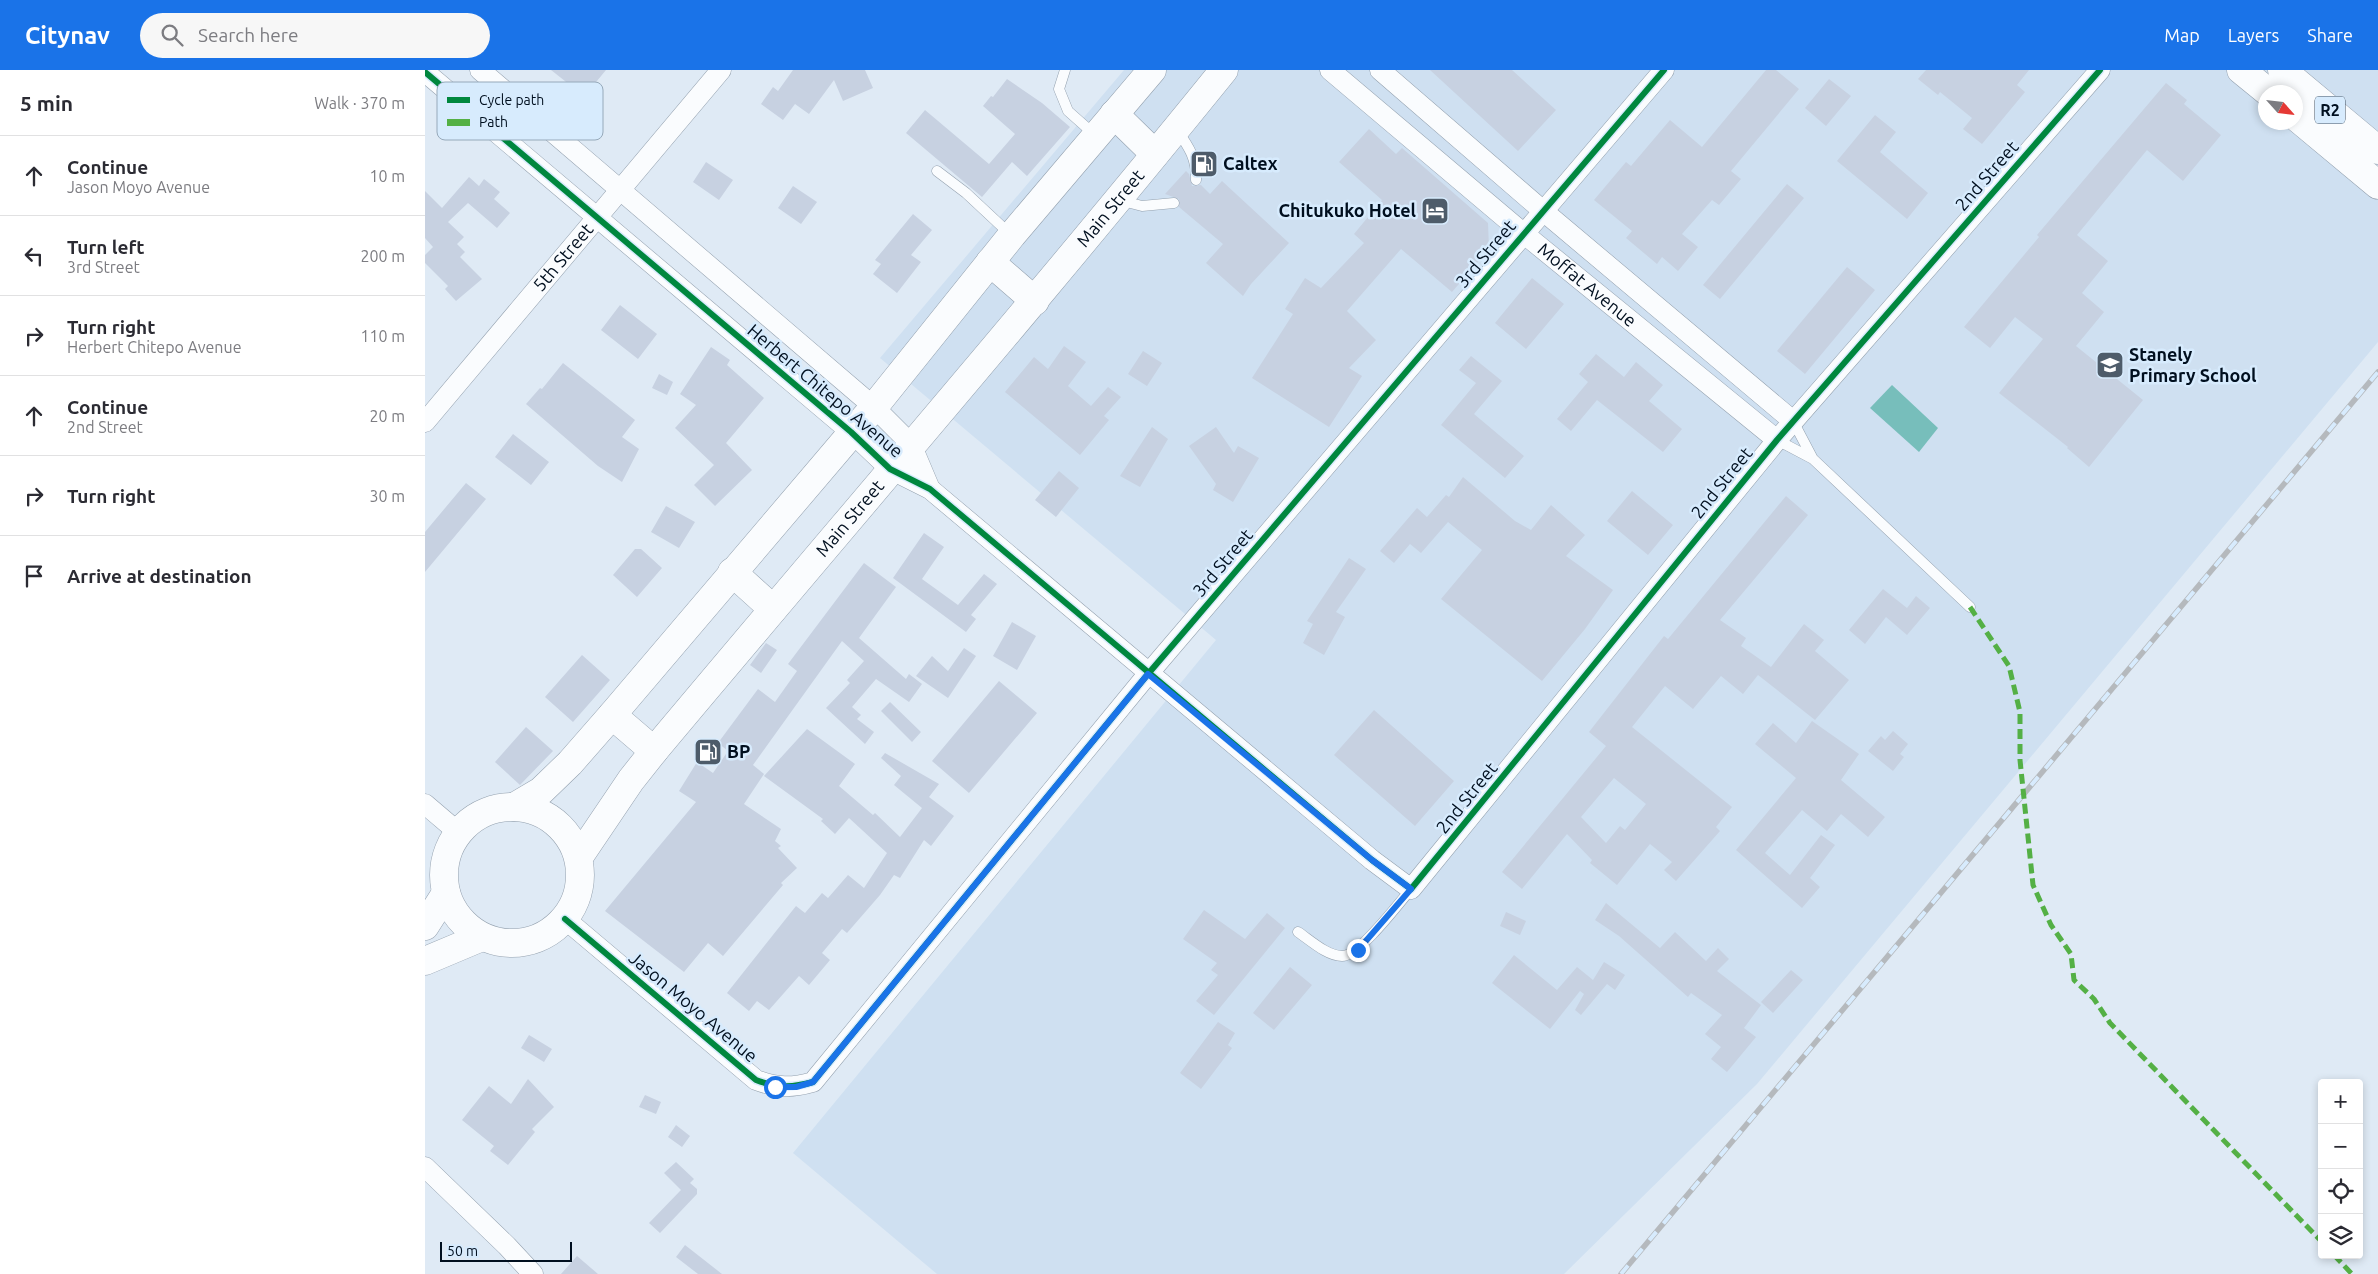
<!DOCTYPE html>
<meta charset="utf-8">
<style>
:root{--surface:#fff;--page:#f7f7f7;--text:#2b2b33;--muted:#7c7c81;--line:#e1e1e2;--accent:#1a73e8}
body{margin:0;font-family:Ubuntu,sans-serif;background:var(--page);color:var(--text)}
.controls{position:absolute;right:15px;bottom:15px;display:grid;overflow:hidden;border-radius:5px;box-shadow:0 2px 8px #0003}
.controls button{width:45px;height:45px;display:grid;place-items:center;padding:0;border:0;border-bottom:1px solid var(--line);background:var(--surface);color:var(--text);font:25px sans-serif}
.compass{position:absolute;left:1833px;top:15px;width:45px;height:45px;border-radius:50%;background:var(--surface);box-shadow:0 2px 8px #0003;rotate:117deg}
.scale{position:absolute;left:15px;bottom:12px;width:132px;box-sizing:border-box;padding-left:5px;border:2px solid #000f1f;border-top:0;font-size:14px;line-height:18px;white-space:nowrap;color:#000f1f;-webkit-text-stroke:4px #d7ebfd;paint-order:stroke}
.stop{position:absolute;width:15px;height:15px;margin:-11px;border:4px solid #1a73e8;border-radius:50%;background:#fff}
.stop.end{background:#1a73e8;border-color:#fff;box-shadow:0 1px 5px #0008}
.list{margin:0;padding:0;list-style:none}
h2{display:flex;justify-content:space-between;align-items:center;height:65px;margin:0;padding:0 20px;font-size:21px}
h2 small{font-size:16px;font-weight:400;color:var(--muted)}
.list li{display:grid;grid-template-columns:32px 1fr auto;gap:15px;align-items:center;box-sizing:border-box;height:80px;padding:0 20px;border-top:1px solid var(--line)}
.list b{display:block;font-size:19px;white-space:nowrap}
.list p{margin:0;font-size:16px;white-space:nowrap;color:var(--muted)}
.list em{font-size:16px;font-style:normal;color:var(--muted)}
.icon{flex:none;width:28px;height:28px;fill:none;stroke:currentColor;stroke-width:2;stroke-linecap:round;stroke-linejoin:round}
.map{position:relative;flex:none;width:1953px;height:1204px;overflow:hidden}
header{display:flex;align-items:center;gap:30px;box-sizing:border-box;height:70px;padding:0 25px;background:var(--accent);color:#fff}
header strong{font-size:24px}
nav{display:flex;gap:28px;margin-inline-start:auto;font-size:18px}
.search{width:350px;height:45px;background:var(--page);display:flex;align-items:center;gap:12px;box-sizing:border-box;padding:0 18px;border-radius:28px;color:var(--muted);font-size:19px}
main{display:flex}
aside{flex:1;background:var(--surface)}
.map>svg:first-child{display:block}
.built{fill:#cfe0f1;fill-rule:evenodd}
.water{fill:#77bebb}
.building{fill:#c7d1e1;fill-rule:evenodd}
.lines{fill:none;stroke-linecap:round;stroke-linejoin:round}
.lane-casing{stroke:#93a0ae;stroke-width:11}
.street-casing{stroke:#93a0ae;stroke-width:21}
.highway-casing{stroke:#93a0ae;stroke-width:29}
.lane{stroke:#fafcfe;stroke-width:10}
.street{stroke:#fafcfe;stroke-width:20}
.highway{stroke:#fafcfe;stroke-width:28}
.rail-casing{stroke:#b5b9bd;stroke-width:5.5}
.rail{stroke:#d7ebfd;stroke-width:4;stroke-dasharray:11;stroke-linecap:butt}
.quiet{stroke:#54b045;stroke-width:5;stroke-dasharray:10 5;stroke-linecap:butt}
.cycleway-casing{stroke:#d7ebfd;stroke-width:9}
.cycleway{stroke:#00873e;stroke-width:6}
.route{stroke:#1a73e8;stroke-width:6}
.labels{text-anchor:middle;stroke-width:5;stroke-linejoin:round;paint-order:stroke}
.shield{fill:#d7ebfd;stroke:#405162;stroke-width:1}
.shield-label{font-size:16px;font-weight:bold;fill:#000f1f}
.poi-label{font-size:18px;font-weight:bold;fill:#000f1f;stroke:#d7ebfd;text-anchor:start}
.street-label{font-size:18px;fill:#000f1f;stroke:#d7ebfd}
.key{fill:#d7ebfd;stroke:#96a9ba;stroke-width:1}
.key-label{font-size:14px;fill:#000f1f}
</style>
<header>
<strong>Citynav</strong>
<div class="search"><svg class="icon" aria-label="search" viewBox="0 0 24 24"><circle cx="10" cy="10" r="6"/><path d="M15 15l6 6"/></svg>Search here</div>
<nav><a>Map</a><a>Layers</a><a>Share</a></nav>
</header>
<main>
<aside>
<h2>5 min<small>Walk · 370 m</small></h2>
<ul class="list">
<li><svg class="icon" aria-label="ahead" viewBox="0 0 24 24"><path d="M12 20V5M6 11l6-6 6 6"/></svg><div><b>Continue</b><p>Jason Moyo Avenue</p></div><em>10 m</em></li>
<li><svg class="icon" aria-label="left" viewBox="0 0 24 24"><path d="M17 20v-9H6M10 6l-5 5 5 5"/></svg><div><b>Turn left</b><p>3rd Street</p></div><em>200 m</em></li>
<li><svg class="icon" aria-label="right" viewBox="0 0 24 24"><path d="M7 20v-9h11M14 6l5 5-5 5"/></svg><div><b>Turn right</b><p>Herbert Chitepo Avenue</p></div><em>110 m</em></li>
<li><svg class="icon" aria-label="ahead" viewBox="0 0 24 24"><path d="M12 20V5M6 11l6-6 6 6"/></svg><div><b>Continue</b><p>2nd Street</p></div><em>20 m</em></li>
<li><svg class="icon" aria-label="right" viewBox="0 0 24 24"><path d="M7 20v-9h11M14 6l5 5-5 5"/></svg><div><b>Turn right</b></div><em>30 m</em></li>
<li><svg class="icon" aria-label="arrive" viewBox="0 0 24 24"><path d="M6 21V4h12l-3 4 3 4H6"/></svg><div><b>Arrive at destination</b></div></li>
</ul>
</aside>
<div class="map">
<svg width="1953" height="1204" viewBox="0 0 1953 1204">
<rect width="100%" height="100%" fill="#dfeaf5"/>
<!-- built -->
<path class="built" d="M 699,0 L 1953,0 L 1953,272 L 1332,1014 L 1139,1204 L 512,1204 L 368,1083 L 791,570 L 455,288 ZM 1840,22 L 1870,22 L 1870,52 L 1840,52 Z"/>
<!-- water -->
<path class="water" d="M 1467,315 L 1513,358 L 1494,382 L 1445,338 Z"/>
<!-- building -->
<path class="building" d="M 126,0 L 181,0 L 167,17 L 174,23 L 151,52 L 130,34 L 145,15 Z
M 368,0 L 440,0 L 448,18 L 418,31 L 409,10 L 384,44 L 370,34 L 358,50 L 336,34 L 348,17 L 353,21 Z
M 1005,0 L 1087,0 L 1131,40 L 1093,81 Z
M 1341,0 L 1351,0 L 1374,19 L 1306,101 L 1316,109 L 1294,135 L 1287,130 L 1257,164 L 1273,177 L 1253,201 L 1237,187 L 1232,194 L 1201,168 L 1207,161 L 1169,130 L 1201,92 L 1206,96 L 1245,50 L 1277,77 Z
M 1501,0 L 1604,0 L 1592,15 L 1600,22 L 1557,74 L 1538,59 L 1547,48 L 1515,22 L 1513,25 L 1493,9 Z
M 582,9 L 617,33 L 645,57 L 602,106 L 587,92 L 557,127 L 481,63 L 500,40 L 564,94 L 590,64 L 558,36 L 566,26 L 568,27 Z
M 1404,9 L 1426,26 L 1401,56 L 1380,38 Z
M 1741,13 L 1762,30 L 1759,34 L 1796,65 L 1758,111 L 1722,80 L 1652,165 L 1683,191 L 1657,223 L 1679,242 L 1651,276 L 1718,330 L 1664,397 L 1642,378 L 1643,377 L 1574,323 L 1618,269 L 1590,247 L 1565,278 L 1539,257 L 1614,167 L 1612,165 Z
M 1450,45 L 1471,62 L 1455,82 L 1503,123 L 1482,149 L 1412,91 Z
M 944,59 L 971,84 L 977,78 L 1063,153 L 1064,179 L 1027,222 L 976,179 L 922,241 L 951,270 L 924,298 L 937,306 L 904,357 L 827,308 L 868,244 L 860,239 L 880,208 L 896,218 L 939,173 L 929,164 L 957,130 L 914,92 Z
M 281,92 L 308,110 L 294,130 L 268,112 Z
M 761,101 L 764,104 L 767,116 L 776,115 L 785,124 L 797,111 L 864,173 L 826,214 L 818,226 L 781,193 L 798,174 L 754,137 L 754,129 L 740,124 Z
M 44,107 L 54,116 L 59,109 L 75,122 L 69,129 L 85,143 L 72,158 L 43,133 L 23,152 L 39,167 L 32,174 L 40,182 L 35,187 L 57,209 L 31,231 L 20,219 L 23,216 L 0,193 L 0,185 L 8,177 L 0,168 L 0,121 L 17,138 Z
M 1362,114 L 1379,128 L 1295,229 L 1278,215 Z
M 368,116 L 392,132 L 376,154 L 353,138 Z
M 488,144 L 507,160 L 486,185 L 496,192 L 472,223 L 448,204 L 456,194 L 450,190 Z
M 1422,197 L 1450,220 L 1380,304 L 1352,281 Z
M 1107,208 L 1139,234 L 1101,279 L 1070,253 Z
M 195,235 L 232,264 L 213,289 L 176,260 Z
M 639,276 L 661,292 L 643,316 L 666,336 L 683,317 L 696,327 L 679,346 L 684,350 L 655,385 L 580,322 L 609,287 L 623,299 Z
M 286,277 L 305,290 L 302,295 L 339,328 L 301,373 L 327,400 L 290,436 L 269,415 L 289,395 L 250,358 L 271,335 L 255,324 Z
M 718,281 L 737,293 L 722,316 L 703,304 Z
M 1171,284 L 1199,307 L 1211,292 L 1238,315 L 1224,331 L 1257,359 L 1238,382 L 1172,330 L 1146,361 L 1132,349 L 1163,312 L 1154,304 Z
M 1046,286 L 1077,311 L 1049,344 L 1099,386 L 1080,408 L 1016,355 L 1051,313 L 1034,300 Z
M 138,293 L 210,350 L 197,367 L 214,379 L 197,412 L 173,396 L 101,334 L 115,318 L 117,319 Z
M 234,304 L 248,312 L 242,325 L 227,318 Z
M 727,357 L 743,369 L 715,417 L 695,406 Z
M 791,357 L 809,383 L 813,376 L 834,388 L 808,432 L 788,420 L 791,414 L 764,376 Z
M 88,364 L 124,392 L 106,415 L 70,387 Z
M 634,401 L 654,418 L 631,447 L 610,430 Z
M 1038,407 L 1090,451 L 1106,460 L 1126,435 L 1160,465 L 1141,486 L 1188,520 L 1160,559 L 1117,611 L 1016,529 L 1057,480 L 1023,452 L 996,483 L 985,474 L 969,493 L 955,481 L 992,438 L 1002,447 L 1021,425 L 1024,427 Z
M 41,413 L 61,429 L 0,502 L 0,462 Z
M 1207,421 L 1248,455 L 1223,485 L 1182,451 Z
M 1361,426 L 1383,445 L 1295,550 L 1321,568 L 1316,576 L 1346,597 L 1379,554 L 1399,570 L 1390,581 L 1424,610 L 1390,650 L 1333,605 L 1318,624 L 1296,606 L 1268,639 L 1240,616 L 1207,657 L 1307,737 L 1291,757 L 1295,761 L 1251,811 L 1239,800 L 1247,792 L 1225,774 L 1192,815 L 1165,793 L 1167,790 L 1142,764 L 1097,819 L 1077,802 L 1181,676 L 1164,662 L 1239,566 L 1243,569 ZM 1189,708 L 1221,734 L 1200,760 L 1195,756 L 1181,773 L 1156,747 Z
M 241,436 L 270,452 L 254,478 L 226,462 Z
M 499,463 L 519,477 L 497,509 L 533,535 L 559,504 L 572,514 L 546,545 L 551,549 L 541,562 L 468,508 Z
M 210,479 L 216,479 L 237,498 L 212,527 L 188,505 Z
M 924,488 L 941,499 L 911,542 L 920,547 L 899,585 L 878,573 L 888,554 L 882,551 Z
M 439,493 L 471,517 L 434,568 L 481,609 L 484,604 L 497,614 L 484,632 L 451,609 L 427,637 L 436,645 L 432,649 L 449,662 L 440,674 L 401,638 L 425,613 L 422,610 L 439,591 L 417,571 L 328,695 L 339,704 L 319,734 L 356,759 L 350,771 L 356,776 L 353,778 L 372,798 L 356,813 L 358,815 L 298,886 L 283,873 L 259,902 L 180,841 L 271,732 L 254,721 L 272,692 L 288,703 L 303,681 L 293,673 L 333,619 L 350,632 L 372,601 L 363,594 Z
M 1458,519 L 1482,538 L 1491,526 L 1505,538 L 1482,565 L 1461,547 L 1440,574 L 1424,560 Z
M 587,552 L 611,566 L 592,600 L 568,586 Z
M 341,573 L 352,580 L 336,603 L 325,595 Z
M 539,578 L 551,586 L 523,628 L 491,606 L 507,586 L 523,601 Z
M 157,585 L 185,610 L 148,652 L 120,627 Z
M 574,611 L 612,643 L 544,723 L 507,691 Z
M 465,632 L 496,662 L 487,672 L 456,641 Z
M 949,640 L 1029,711 L 990,756 L 909,685 Z
M 1387,651 L 1434,684 L 1416,710 L 1460,747 L 1443,767 L 1416,744 L 1402,761 L 1377,740 L 1340,783 L 1365,805 L 1396,765 L 1410,775 L 1385,808 L 1395,817 L 1377,838 L 1311,780 L 1371,708 L 1330,674 L 1348,653 L 1371,673 Z
M 101,657 L 128,681 L 95,715 L 70,692 Z
M 382,659 L 430,694 L 414,716 L 448,745 L 450,743 L 475,767 L 497,738 L 469,715 L 476,706 L 456,688 L 460,683 L 514,714 L 504,727 L 529,746 L 506,776 L 499,770 L 475,808 L 469,805 L 455,825 L 422,863 L 417,859 L 397,883 L 405,890 L 384,915 L 374,906 L 344,940 L 332,931 L 324,941 L 302,923 L 371,836 L 380,843 L 397,823 L 403,828 L 423,805 L 439,818 L 462,783 L 424,748 L 410,764 L 396,751 L 398,749 L 339,706 Z
M 1468,661 L 1483,674 L 1475,684 L 1479,687 L 1468,701 L 1443,681 L 1456,666 L 1460,670 Z
M 1181,833 L 1235,878 L 1250,862 L 1281,891 L 1293,878 L 1304,889 L 1292,901 L 1336,935 L 1319,958 L 1331,967 L 1302,1002 L 1286,989 L 1296,977 L 1280,964 L 1297,945 L 1266,923 L 1263,927 L 1194,866 L 1170,850 Z
M 779,840 L 820,869 L 842,843 L 860,858 L 789,945 L 771,931 L 793,905 L 786,900 L 792,893 L 758,869 Z
M 1081,842 L 1101,851 L 1095,865 L 1075,856 Z
M 1089,885 L 1132,920 L 1152,897 L 1168,910 L 1179,892 L 1200,905 L 1190,920 L 1182,914 L 1156,945 L 1150,940 L 1159,924 L 1155,921 L 1125,959 L 1067,913 Z
M 865,897 L 887,915 L 849,960 L 828,943 Z
M 1366,900 L 1378,910 L 1348,943 L 1336,932 Z
M 793,952 L 810,963 L 803,975 L 807,978 L 776,1019 L 755,1003 Z
M 104,965 L 127,979 L 119,992 L 96,978 Z
M 103,1009 L 129,1037 L 107,1059 L 110,1062 L 83,1095 L 65,1081 L 69,1076 L 37,1050 L 64,1016 L 86,1034 Z
M 220,1025 L 236,1032 L 231,1044 L 214,1037 Z
M 251,1055 L 265,1066 L 257,1077 L 243,1067 Z
M 251,1092 L 269,1109 L 265,1113 L 272,1119 L 272,1124 L 235,1163 L 224,1153 L 256,1120 L 239,1103 Z
M 260,1175 L 297,1204 L 273,1204 L 251,1187 Z
M 152,1186 L 173,1204 L 136,1204 Z"/>
<g class="lines">
<defs>
<path id="lane" d="M 640,0 L 634,19 L 643,41 L 670,65
M 752,60 C 764,77 772,89 771,110
M 512,101 L 541,123 L 586,165
M 694,130 L 717,136 L 749,133
M 1368,351 L 1388,389
M 1352,370 L 1388,389 L 1545,537
M 873,862 C 885,870 902,886 917,886 C 934,886 974,833 986,819"/>
<g id="street">
<path d="M 55,0 L 449,337 L 486,374 L 505,419"/>
<path id="s1" d="M 905,0 L 1098,163 L 1352,370"/>
<path d="M 955,0 L 1117,140 L 1368,351"/>
<path d="M 0,2 L 426,362 L 465,399 L 505,419 L 947,790 L 986,819 L 1352,370 L 1675,0"/>
<path id="s2" d="M 0,352 L 296,0"/>
<path d="M 0,734 L 34,763"/>
<path d="M 140,849 L 331,1010 C 352,1018 367,1018 388,1012 L 723,604 L 1239,0"/>
<path d="M 0,1097 L 82,1176 L 108,1204"/>
</g>
<g id="highway">
<path d="M 1816,0 L 1843,22"/>
<path d="M 1857,0 L 1953,80"/>
<path d="M 689,44 L 730,84"/>
<path d="M 1870,46 L 1953,115"/>
<path d="M 565,192 L 610,231"/>
<path d="M 307,502 L 348,539"/>
<path d="M 187,645 L 229,681"/>
<path d="M 89,737 L 116,721 L 145,693 L 187,645 L 449,337 L 587,165 L 727,0"/>
<circle cx="87" cy="805" r="68"/>
<path id="s3" d="M 154,787 L 206,710 L 229,681 C 419,454 613,230 799,0"/>
<path d="M 0,856 L 21,823"/>
<path d="M 0,891 L 57,867"/>
</g>
</defs>
<!-- lane casing -->
<use href="#lane" class="lane-casing"/>
<!-- street casing -->
<use href="#street" class="street-casing"/>
<!-- highway casing -->
<use href="#highway" class="highway-casing"/>
<!-- lane -->
<use href="#lane" class="lane"/>
<!-- street -->
<use href="#street" class="street"/>
<!-- highway -->
<use href="#highway" class="highway"/>
<defs>
<path id="rail" d="M 1196,1204 L 1953,302"/>
</defs>
<!-- rail casing -->
<use href="#rail" class="rail-casing"/>
<!-- rail -->
<use href="#rail" class="rail"/>
<!-- quiet -->
<path class="quiet" d="M 1545,537 L 1584,596 L 1595,642 L 1595,690 L 1608,815 L 1626,855 L 1646,884 L 1649,910 L 1669,929 L 1685,953 L 1897,1172
M 1909,1185 L 1927,1204"/>
<defs>
<path id="cycleway" d="M 0,2 L 426,362 L 465,399 L 505,419 L 947,790 L 986,819 L 1352,370 L 1675,0
M 140,849 L 331,1010 C 352,1018 367,1018 388,1012 L 723,604 L 1239,0"/>
</defs>
<!-- cycleway casing -->
<use href="#cycleway" class="cycleway-casing"/>
<!-- cycleway -->
<use href="#cycleway" class="cycleway"/>
</g>
<g class="lines">
<!-- route -->
<path class="route" d="M 350,1017 L 371,1017 L 388,1012 L 723,604 L 947,790 L 986,819 L 933,880"/>
</g>
<!-- icons -->
<defs>
<symbol id="fuel-square" viewBox="-11 -11 22 22"><rect x="-9" y="-9" width="18" height="18" rx="4" fill="#4e5c6a" stroke="#d7ebfd"/><path d="M-5.5-6h7V0h2V4h1.3V-2.5L3-4.5l.8-.8L6-3V5H2.5V1h-1V6h-7ZM-4.2-4.7v3.2H.2V-4.7Z" fill="#fff"/></symbol>
<symbol id="hotel-square" viewBox="-11 -11 22 22"><rect x="-9" y="-9" width="18" height="18" rx="4" fill="#4e5c6a" stroke="#d7ebfd"/><path d="M-6-4.5h1.5V1H6V5H4.5V3h-9V5H-6ZM-4 0a1.8 1.8 0 1 1 3.6 0ZM.5 0V-2.5h3Q6-2.5 6 0Z" fill="#fff"/></symbol>
<symbol id="school-square" viewBox="-11 -11 22 22"><rect x="-9" y="-9" width="18" height="18" rx="4" fill="#4e5c6a" stroke="#d7ebfd"/><path d="M0-5L7-2L0 1L-7-2ZM-4 1L0 2.5L4 1V4Q0 6-4 4Z" fill="#fff"/></symbol>
</defs>
<g fill-rule="evenodd">
<use href="#fuel-square" x="763" y="78" width="32" height="32"/>
<use href="#hotel-square" x="994" y="125" width="32" height="32"/>
<use href="#school-square" x="1669" y="279" width="32" height="32"/>
<use href="#fuel-square" x="267" y="666" width="32" height="32"/>
</g>
<g class="labels">
<!-- shield labels -->
<rect class="shield" x="1890" y="26.5" width="30" height="27" rx="4"/>
<g class="shield-label">
<text x="1905" y="46">R2</text>
</g>
<!-- poi labels -->
<g class="poi-label">
<text x="798" y="100">Caltex</text>
<text x="991" y="147" text-anchor="end">Chitukuko Hotel</text>
<text x="1704" y="291">Stanely<tspan x="1704" dy="21">Primary School</tspan></text>
<text x="302" y="688">BP</text>
</g>
<!-- street labels -->
<g class="street-label">
<text transform="translate(1562 106) rotate(-49)" y="6">2nd Street</text>
<text dy="6" stroke="none"><textPath href="#s3" startOffset="839">Main Street</textPath></text>
<text transform="translate(1061 184) rotate(-50)" y="6">3rd Street</text>
<text dy="6" stroke="none"><textPath href="#s2" startOffset="215">5th Street</textPath></text>
<text dy="6" stroke="none"><textPath href="#s1" startOffset="335">Moffat Avenue</textPath></text>
<text transform="translate(400 321) rotate(40)" y="6">Herbert Chitepo Avenue</text>
<text transform="translate(1297 413) rotate(-51)" y="6">2nd Street</text>
<text dy="6" stroke="none"><textPath href="#s3" startOffset="434">Main Street</textPath></text>
<text transform="translate(798 493) rotate(-50)" y="6">3rd Street</text>
<text transform="translate(1042 728) rotate(-51)" y="6">2nd Street</text>
<text transform="translate(268 937) rotate(40)" y="6">Jason Moyo Avenue</text>
</g>
</g>
<!-- legend -->
<rect x="12" y="12" width="166" height="58" rx="8" class="key"/>
<rect x="22" y="27" width="23" height="6" fill="#00873e"/>
<rect x="22" y="49" width="23" height="7" fill="#54b045"/>
<g class="key-label">
<text x="54" y="35">Cycle path</text>
<text x="54" y="57">Path</text>
</g>
</svg>
<div class="controls">
<button>+</button>
<button>−</button>
<button><svg class="icon" aria-label="locate" viewBox="0 0 24 24"><circle cx="12" cy="12" r="6"/><path d="M12 2v4M12 18v4M2 12h4M18 12h4"/></svg></button>
<button><svg class="icon" aria-label="layers" viewBox="0 0 24 24"><path d="M12 4l9 5-9 5-9-5zM3 14l9 5 9-5"/></svg></button>
</div>
<svg class="compass" viewBox="-18 -18 36 36"><path d="M0-13l5 13h-10z" fill="#e53935"/><path d="M0 13l5-13h-10z" fill="#7c7c81"/></svg>
<div class="scale">50 m</div>
<div class="stop" style="left:350px;top:1017px"></div>
<div class="stop end" style="left:933px;top:880px"></div>
</div>
</main>
